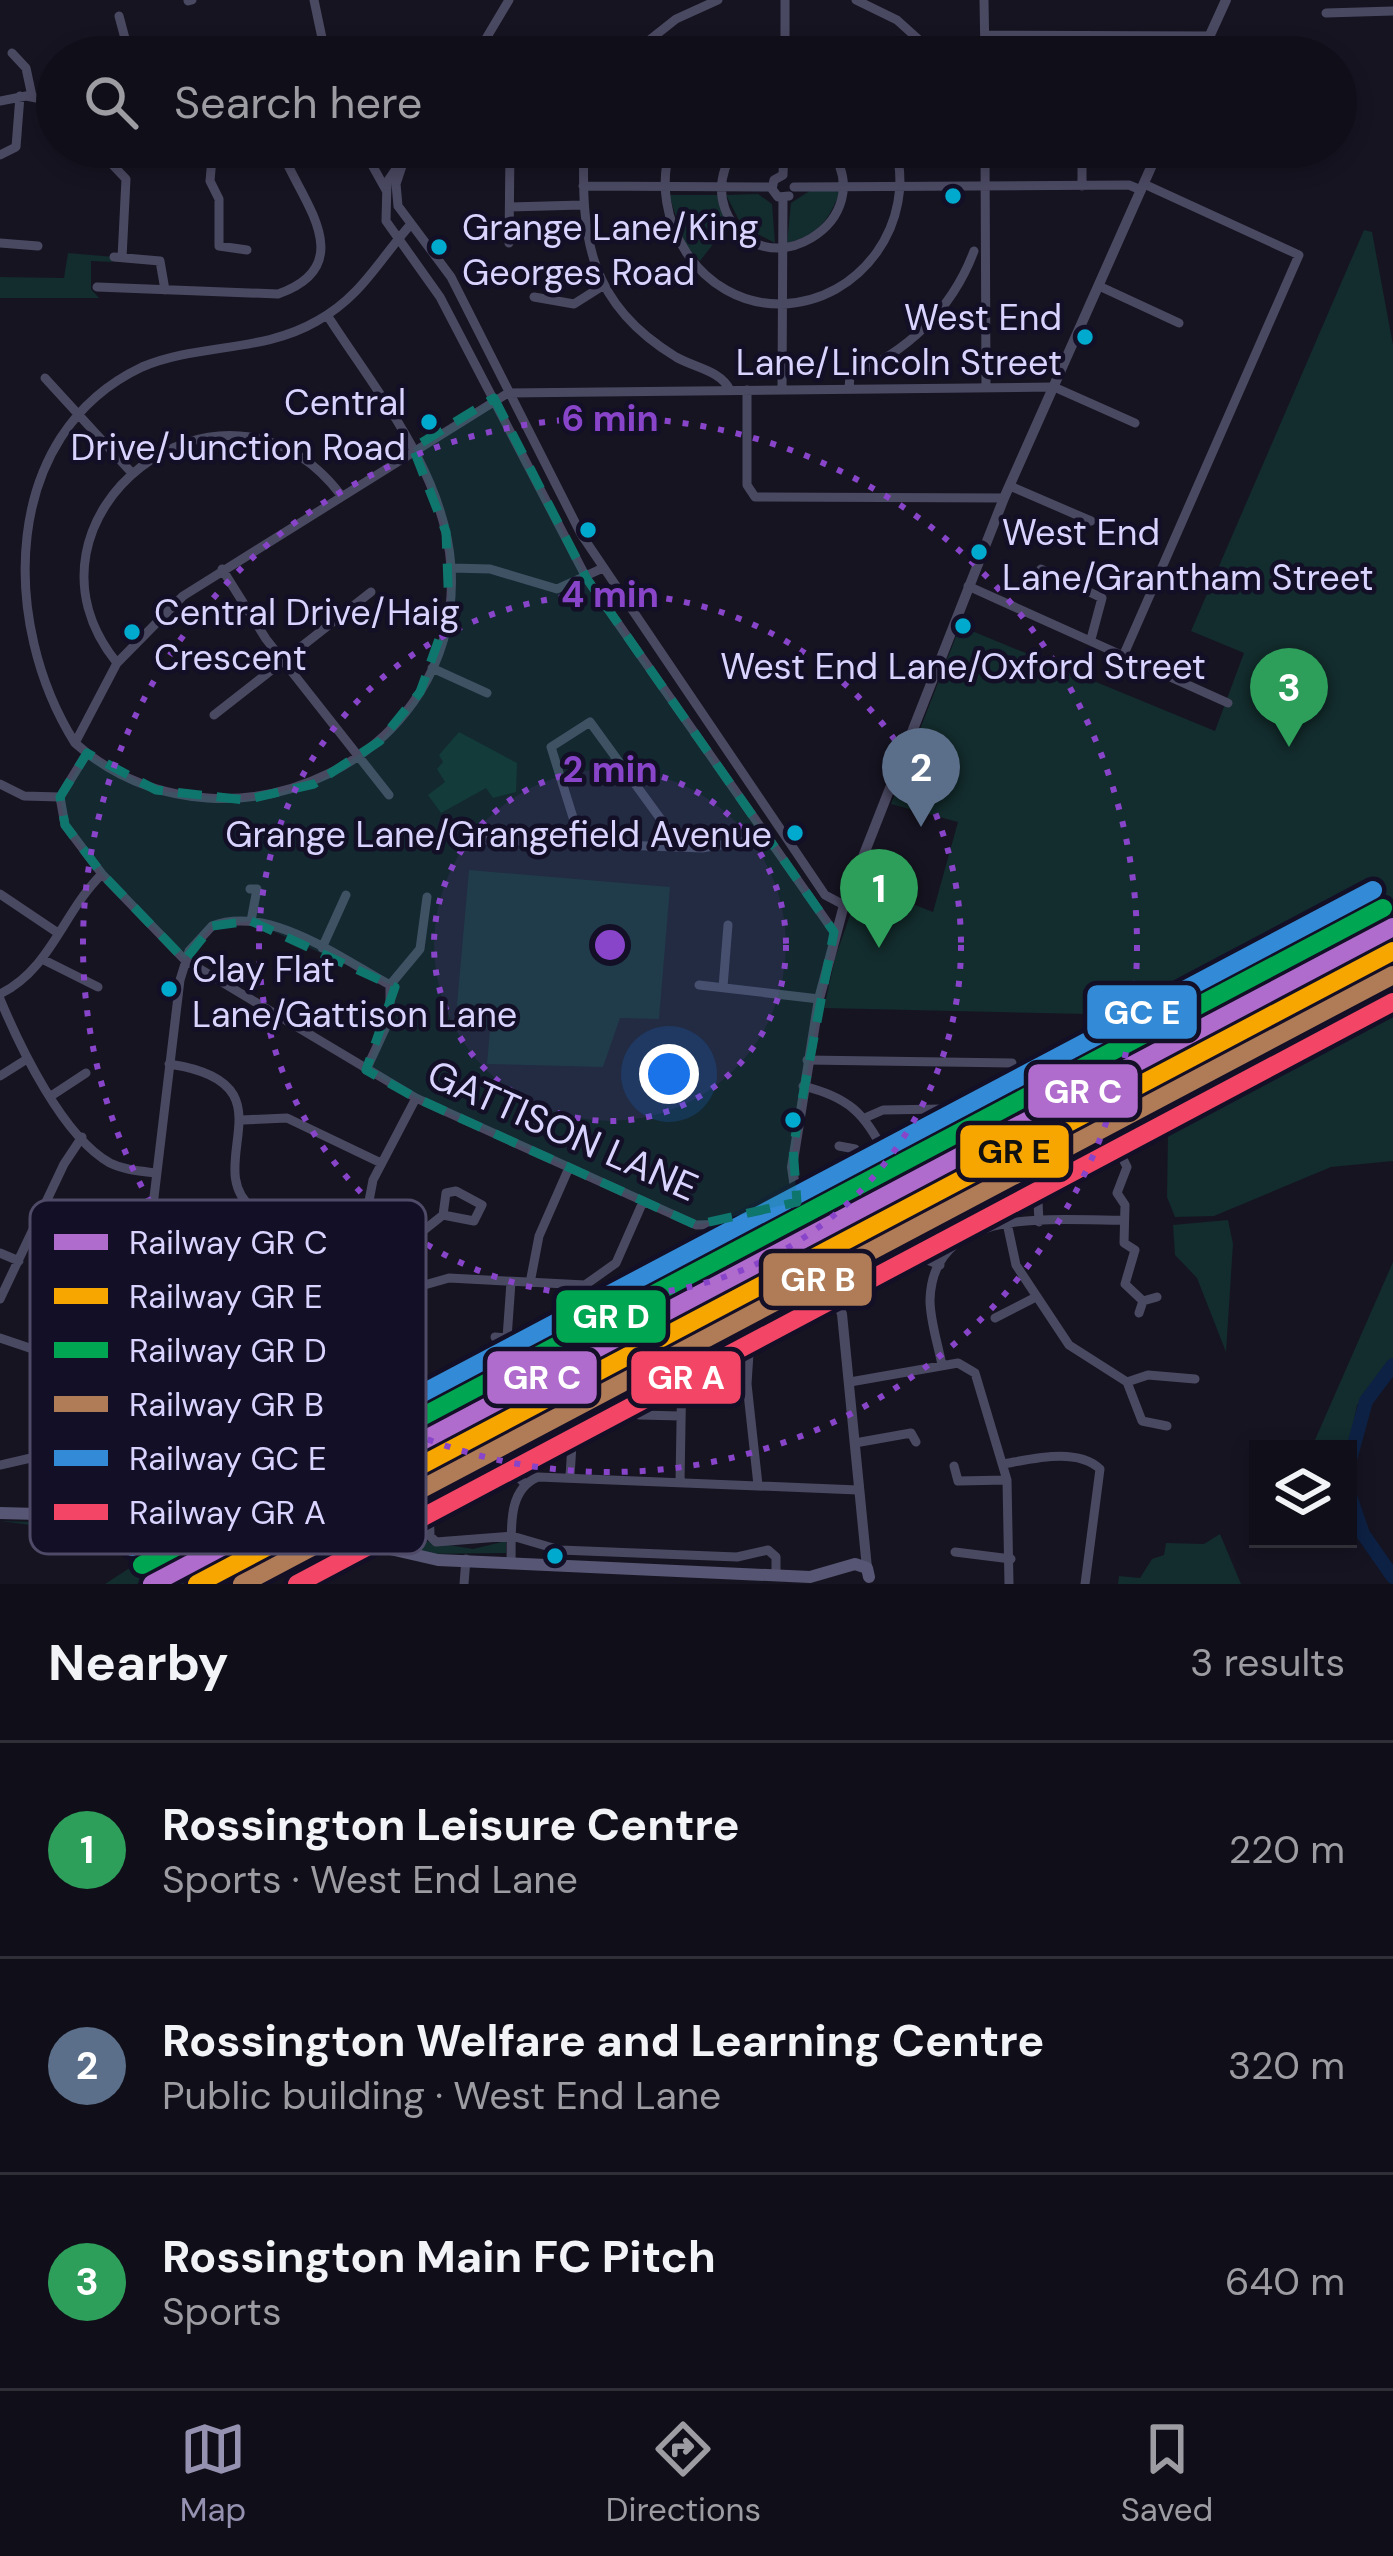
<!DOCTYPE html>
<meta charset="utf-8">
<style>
:root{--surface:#100f19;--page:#1e1d26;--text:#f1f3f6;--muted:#9c9ca2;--line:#302f38;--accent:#9591b1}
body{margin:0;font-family:"DM Sans",sans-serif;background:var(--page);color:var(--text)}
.controls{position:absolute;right:36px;bottom:36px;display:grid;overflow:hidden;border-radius:0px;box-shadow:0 6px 18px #0003}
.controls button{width:108px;height:108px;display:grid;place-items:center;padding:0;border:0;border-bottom:3px solid var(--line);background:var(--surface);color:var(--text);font:60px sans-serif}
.you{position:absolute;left:669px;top:1074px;width:42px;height:42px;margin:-30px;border:9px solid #fff;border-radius:50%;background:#1a73e8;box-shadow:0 0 0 18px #1a73e833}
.badge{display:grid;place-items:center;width:78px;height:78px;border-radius:50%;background:var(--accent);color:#fff;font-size:39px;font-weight:700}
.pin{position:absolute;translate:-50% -99px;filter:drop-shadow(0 3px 6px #0008)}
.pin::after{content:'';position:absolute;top:63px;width:42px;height:36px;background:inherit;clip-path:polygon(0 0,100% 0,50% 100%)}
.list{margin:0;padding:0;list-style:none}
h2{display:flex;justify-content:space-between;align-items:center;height:156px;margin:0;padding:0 48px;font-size:51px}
h2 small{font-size:39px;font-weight:400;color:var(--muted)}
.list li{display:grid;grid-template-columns:78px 1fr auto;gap:36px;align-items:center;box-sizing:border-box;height:216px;padding:0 48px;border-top:3px solid var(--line)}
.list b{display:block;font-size:45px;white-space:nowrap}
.list p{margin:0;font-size:39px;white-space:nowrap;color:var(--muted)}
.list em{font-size:39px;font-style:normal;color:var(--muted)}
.icon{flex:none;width:66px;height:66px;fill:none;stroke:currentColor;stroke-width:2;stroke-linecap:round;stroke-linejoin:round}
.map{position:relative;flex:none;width:1393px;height:1584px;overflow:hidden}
.search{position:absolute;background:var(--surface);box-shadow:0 6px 18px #0003;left:36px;right:36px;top:36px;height:132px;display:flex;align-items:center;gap:30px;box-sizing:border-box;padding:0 42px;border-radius:66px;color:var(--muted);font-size:45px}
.sheet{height:804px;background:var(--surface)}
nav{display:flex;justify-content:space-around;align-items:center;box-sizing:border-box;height:168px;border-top:3px solid var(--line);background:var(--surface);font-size:33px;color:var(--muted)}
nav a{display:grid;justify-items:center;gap:6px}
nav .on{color:var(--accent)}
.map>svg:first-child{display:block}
.green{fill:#132c2d}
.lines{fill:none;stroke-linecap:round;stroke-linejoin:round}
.river{stroke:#0d2144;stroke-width:14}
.minor{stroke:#4a4962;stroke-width:9}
.tertiary{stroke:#4a4962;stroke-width:10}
.secondary{stroke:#575674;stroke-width:12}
.rail-1-casing{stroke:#130f26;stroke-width:27}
.rail-2-casing{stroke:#130f26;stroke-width:27}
.rail-3-casing{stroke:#130f26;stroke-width:27}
.rail-4-casing{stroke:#130f26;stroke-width:27}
.rail-5-casing{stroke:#130f26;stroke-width:27}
.rail-6-casing{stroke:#130f26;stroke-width:27}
.rail-1{stroke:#b06ccc;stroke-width:18}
.rail-2{stroke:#f7a600;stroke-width:18}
.rail-3{stroke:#00a651;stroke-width:18}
.rail-4{stroke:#b07c57;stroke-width:18}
.rail-5{stroke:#338bd7;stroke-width:18}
.rail-6{stroke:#f34667;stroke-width:18}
.marked{fill:#0f766e;fill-opacity:0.2;stroke:#0f766e;stroke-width:9;stroke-dasharray:24 15;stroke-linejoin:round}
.ring{fill:none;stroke:#8945c9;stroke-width:6;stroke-dasharray:6 12}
.bus-dot{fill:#00a9ce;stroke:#130f26;stroke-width:4.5}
.labels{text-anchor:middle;stroke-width:9;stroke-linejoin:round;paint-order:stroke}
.bus-label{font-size:36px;fill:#d9d4ff;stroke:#130f26;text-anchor:start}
.street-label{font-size:39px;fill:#d9d4ff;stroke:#130f26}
.key{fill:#130f26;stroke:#4e4a67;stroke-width:3}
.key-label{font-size:33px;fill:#d9d4ff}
.centre{fill:#8945c9;stroke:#130f26;stroke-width:6}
.ring-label{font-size:36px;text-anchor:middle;font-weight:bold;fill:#8945c9;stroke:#130f26;stroke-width:9;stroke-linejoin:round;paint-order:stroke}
.line-badge{stroke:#130f26;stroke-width:4.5}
.badge-label{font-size:33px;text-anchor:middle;font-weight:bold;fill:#fff}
.pale-badge-label{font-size:33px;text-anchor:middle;font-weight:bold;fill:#111}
</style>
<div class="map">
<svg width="1393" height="1584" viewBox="0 0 1393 1584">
<rect width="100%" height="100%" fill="#161421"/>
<!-- green -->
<path class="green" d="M 811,190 L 841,190 C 828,221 820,234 787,243 L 791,203 Z
M 758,194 L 772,204 L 775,243 L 742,226 L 726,195 Z
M 669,195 L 717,195 L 728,225 L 700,261 L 685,245 Z
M 1364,230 L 1372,232 L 1393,345 L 1393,909 L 1107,1060 L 1087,1014 L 824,1008 L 835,958 L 861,884 L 933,912 L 958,822 L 891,804 L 960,626 L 1215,731 L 1244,653 L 1191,631 Z
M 68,253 L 114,257 L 112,262 L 91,261 L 91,289 L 99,298 L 0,298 L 0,277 L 64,278 Z
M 459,732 L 517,763 L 516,792 L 493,798 L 486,788 L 441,813 L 428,795 L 445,782 L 437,769 L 443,762 L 439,755 Z
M 469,870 L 670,887 L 659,1019 L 620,1018 L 603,1067 L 487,1064 L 490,1029 L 455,1027 Z
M 1393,942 L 1393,1161 L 1331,1167 L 1214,1216 L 1175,1217 L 1167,1197 L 1168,1134 L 1148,1114 L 1148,1103 L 1110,1098 Z
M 1228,1220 L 1233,1244 L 1226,1352 L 1197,1278 L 1175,1255 L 1173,1225 Z
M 1393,1262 L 1393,1359 L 1357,1405 L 1348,1449 L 1311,1449 Z
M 390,1487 L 389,1535 L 473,1549 L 506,1541 L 506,1553 L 422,1554 L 319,1528 Z
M 0,1521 L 241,1528 L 137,1584 L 105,1584 L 151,1554 L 123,1537 Z
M 274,1533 L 301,1538 L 212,1584 L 177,1584 Z
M 1220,1534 L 1241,1584 L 1118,1584 L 1119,1576 L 1140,1578 L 1152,1559 L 1164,1555 L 1166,1543 L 1204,1544 Z"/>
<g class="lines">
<!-- river -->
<path class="river" d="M 1348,1467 L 1366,1401 L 1393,1365
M 1348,1490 L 1363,1534 L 1393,1577"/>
<!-- minor -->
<path class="minor" d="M 314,0 L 326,57
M 785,0 L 785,57
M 856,0 L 897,20 L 938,57
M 984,0 L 985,57
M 188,1 L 192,0
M 1326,13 L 1393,11
M 119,16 L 130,57
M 985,35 L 1210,36
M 12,53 L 26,68 L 32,96
M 475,57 L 509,0
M 628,57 L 676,19 L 718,0
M 1082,57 L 1082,38
M 0,101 L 26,96 L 57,102
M 107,147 L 108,160 L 126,179 L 122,258
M 213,147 L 210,181 L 219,199 L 219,246 L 247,250
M 362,147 L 386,190
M 411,147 L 387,182 L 386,221 L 440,297 L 587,579 L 834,932
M 584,147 C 581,239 589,304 676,357 C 695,368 720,370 730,390
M 671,147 C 647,219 700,305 781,304 C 862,302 917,221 895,147
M 736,147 C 724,165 717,187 725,209 C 759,296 887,220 828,147
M 985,147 L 986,387
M 0,155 L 16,147 L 20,96
M 403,163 L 396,184 L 398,206 L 451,277 L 581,534 L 825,895 L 844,905
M 783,175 L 774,180 L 772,189 L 778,197 L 789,196
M 783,175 L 784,147
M 583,186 L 771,187
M 1082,186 L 1082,147
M 794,187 L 1129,185 L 1141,190
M 510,207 L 582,205
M 0,243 L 38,246
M 509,243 L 510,147
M 114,257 L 160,261 L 165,290
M 1099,286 L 1179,323
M 97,287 L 278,294 C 364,264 297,196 280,147
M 534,297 L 574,304 L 604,285
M 45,378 L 131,472
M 849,388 L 850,376 C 907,352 952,310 974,251
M 747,390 L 747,485 L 755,497 L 1004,498
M 782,390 L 783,198
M 1010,486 L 1091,521
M 451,568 L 490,569 L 557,589 L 603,568
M 222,569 L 266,639 L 389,795
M 1041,569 L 1102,598 L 1091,639
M 968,586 L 1228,703
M 1124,654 L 1299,255 L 1144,184
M 117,663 C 0,518 223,342 340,494
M 432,668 L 487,693
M 214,715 L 371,592
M 75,743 C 0,624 0,434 142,367 C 199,343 262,353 317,321 C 361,297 379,260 411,224
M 87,753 C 234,865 463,758 451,567 C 445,473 376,391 327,315
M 0,784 L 24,796 L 60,797
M 60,797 L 87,753 L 75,743 L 117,663 L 183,596 L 508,393 L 1054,387 L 1135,423
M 60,797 L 65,825 L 102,874 L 185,960 L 416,1098 L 696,1225 L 733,1224 L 797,1202
M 486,840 L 702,848 L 769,837
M 581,843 L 551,747 L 590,722 L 681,847
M 250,889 L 257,889 L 251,921
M 0,894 L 58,933
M 322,948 L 346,895
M 44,960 L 98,987
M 390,985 L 420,949 L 427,897
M 699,985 L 819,999
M 723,987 L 728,925
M 0,994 C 51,969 63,912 102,874
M 0,999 C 20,1047 63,1137 110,1163 C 124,1170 140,1171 156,1173
M 807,1060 L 1012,1063
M 169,1064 C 298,1083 198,1165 253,1209 C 288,1237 349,1216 389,1234 L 404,1246 L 420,1284
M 0,1076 L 27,1059
M 803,1086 C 848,1097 865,1113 885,1154
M 51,1096 L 86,1073
M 867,1117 L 883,1110 L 942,1109
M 242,1120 L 287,1118 L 381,1163
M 1099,1146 L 1119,1151 L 1127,1167 L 1117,1193 L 1125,1205 L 1124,1243 L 1135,1250 L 1125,1284 L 1143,1301
M 833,1173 L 845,1175 L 858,1168 L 855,1149 L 839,1146
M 1038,1202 L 1039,1222
M 37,1223 L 87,1252 C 85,1280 61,1326 52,1358
M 1007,1223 L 1016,1265 L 1069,1345 L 1127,1382 L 1148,1375 L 1195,1379
M 364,1227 L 373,1180 L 416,1098
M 404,1246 L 443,1215 L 446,1193 L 456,1191 L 482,1205 L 474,1221 L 443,1215
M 0,1253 L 19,1261
M 916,1265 L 925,1259 L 940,1265
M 530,1283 L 539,1236 L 568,1170
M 146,1294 L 333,1311 L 449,1278 L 585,1285 L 616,1263 L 642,1204
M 0,1299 L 64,1164 L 82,1137
M 333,1311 L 338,1225
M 1139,1313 L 1143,1301 L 1157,1297
M 995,1318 L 1036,1297
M 751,1323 L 747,1384 L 758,1485
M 495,1337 L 519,1339
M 0,1338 L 77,1364 L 139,1372
M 507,1338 L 511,1282
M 942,1365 C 938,1344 930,1321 930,1300 C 933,1202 1058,1222 1124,1220
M 850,1382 L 958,1363 L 975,1373 L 1007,1480 L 1009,1584
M 1127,1382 L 1142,1421 L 1167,1426
M 639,1415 L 681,1416
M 303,1441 L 294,1420 L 303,1309
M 855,1443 L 911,1433 L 916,1442
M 133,1445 C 174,1450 223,1461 264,1454 C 289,1450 311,1436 333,1425 C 395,1392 428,1363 415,1285
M 212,1453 L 224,1302
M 498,1456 L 524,1483
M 1003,1464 C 1032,1459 1077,1447 1100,1469 L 1085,1584
M 0,1465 L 57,1452 L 77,1364
M 954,1466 L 958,1481 L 1007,1480
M 570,1476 L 573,1429
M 680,1482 L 682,1366
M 429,1501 L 430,1536 L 436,1542 L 512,1536 L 560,1550 L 737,1557 L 768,1550 L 776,1557 L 776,1575
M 127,1515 L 152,1214 L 180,980 L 189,951 L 212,926 C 269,904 342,959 390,985 L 390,1018 L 366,1070
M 955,1552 L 1011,1559
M 511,1561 C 512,1531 506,1490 538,1477 L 858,1490
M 464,1584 L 466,1559"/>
<!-- tertiary -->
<path class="tertiary" d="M 1200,57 L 1226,0
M 867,1568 L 842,1314 L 797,1202 L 792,1167 L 819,999 L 844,905 L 1004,498 L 1160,147"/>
<!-- secondary -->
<path class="secondary" d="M 0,1513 L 228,1519 L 303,1529 L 438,1560 L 810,1577 L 855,1564 L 867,1568 L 869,1577"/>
<defs>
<path id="rail-1" d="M 152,1584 L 1393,927"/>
<path id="rail-2" d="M 197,1584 L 1393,951"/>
<path id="rail-3" d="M 142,1565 L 1383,908"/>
<path id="rail-4" d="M 242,1584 L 1393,975"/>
<path id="rail-5" d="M 132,1547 L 1373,890"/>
<path id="rail-6" d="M 297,1584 L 1393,1002"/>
</defs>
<!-- rail-1 casing -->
<use href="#rail-1" class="rail-1-casing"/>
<!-- rail-2 casing -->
<use href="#rail-2" class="rail-2-casing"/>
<!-- rail-3 casing -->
<use href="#rail-3" class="rail-3-casing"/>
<!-- rail-4 casing -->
<use href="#rail-4" class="rail-4-casing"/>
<!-- rail-5 casing -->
<use href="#rail-5" class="rail-5-casing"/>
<!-- rail-6 casing -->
<use href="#rail-6" class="rail-6-casing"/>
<!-- rail-1 -->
<use href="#rail-1" class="rail-1"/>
<!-- rail-2 -->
<use href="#rail-2" class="rail-2"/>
<!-- rail-3 -->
<use href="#rail-3" class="rail-3"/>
<!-- rail-4 -->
<use href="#rail-4" class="rail-4"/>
<!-- rail-5 -->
<use href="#rail-5" class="rail-5"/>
<!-- rail-6 -->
<use href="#rail-6" class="rail-6"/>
</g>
<!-- marked area -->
<path class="marked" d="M 494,398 L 587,579 L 834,932 L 793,1148 L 797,1202 L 696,1225 L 416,1098 L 366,1070 L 395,987 L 251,921 L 212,926 L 185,960 L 102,874 L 65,825 L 60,797 L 87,753 L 156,790 L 245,800 L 314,784 L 380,741 L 420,692 L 449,611 L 446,532 L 413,448 Z"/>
<!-- distance rings -->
<circle cx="610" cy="945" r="176" fill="#8945c9" fill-opacity=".12"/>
<g class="ring">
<circle cx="610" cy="945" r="176"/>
<circle cx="610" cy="945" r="351"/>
<circle cx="610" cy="945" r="527"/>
</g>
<!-- markers -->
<g class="bus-dot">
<circle cx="953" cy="196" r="10"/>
<circle cx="439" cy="247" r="10"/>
<circle cx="1085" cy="337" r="10"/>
<circle cx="429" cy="422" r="10"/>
<circle cx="588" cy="530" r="10"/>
<circle cx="979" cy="552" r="10"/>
<circle cx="963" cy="626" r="10"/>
<circle cx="132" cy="632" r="10"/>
<circle cx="795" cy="833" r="10"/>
<circle cx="169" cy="989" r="10"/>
<circle cx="793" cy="1120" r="10"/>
<circle cx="555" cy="1556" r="10"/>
</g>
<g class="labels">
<!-- bus labels -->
<g class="bus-label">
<text x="462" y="240">Grange Lane/King<tspan x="462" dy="45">Georges Road</tspan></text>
<text x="1062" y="330" text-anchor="end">West End<tspan x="1062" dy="45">Lane/Lincoln Street</tspan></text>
<text x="406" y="415" text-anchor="end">Central<tspan x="406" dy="45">Drive/Junction Road</tspan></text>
<text x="1002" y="545">West End<tspan x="1002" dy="45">Lane/Grantham Street</tspan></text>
<text x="154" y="625">Central Drive/Haig<tspan x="154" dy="45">Crescent</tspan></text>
<text x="963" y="679" text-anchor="middle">West End Lane/Oxford Street</text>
<text x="772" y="847" text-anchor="end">Grange Lane/Grangefield Avenue</text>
<text x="192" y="982">Clay Flat<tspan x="192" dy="45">Lane/Gattison Lane</tspan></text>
</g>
<!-- street labels -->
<g class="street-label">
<text transform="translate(563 1130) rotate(24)" y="14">GATTISON LANE</text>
</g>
</g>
<!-- legend -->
<rect x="30" y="1200" width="396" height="354" rx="18" class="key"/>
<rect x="54" y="1234" width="54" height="16" fill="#b06ccc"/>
<rect x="54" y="1288" width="54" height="16" fill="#f7a600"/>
<rect x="54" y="1342" width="54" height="16" fill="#00a651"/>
<rect x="54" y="1396" width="54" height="16" fill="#b07c57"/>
<rect x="54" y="1450" width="54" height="16" fill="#338bd7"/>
<rect x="54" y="1504" width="54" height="16" fill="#f34667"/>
<g class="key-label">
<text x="129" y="1254">Railway GR C</text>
<text x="129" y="1308">Railway GR E</text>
<text x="129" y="1362">Railway GR D</text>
<text x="129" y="1416">Railway GR B</text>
<text x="129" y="1470">Railway GC E</text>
<text x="129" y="1524">Railway GR A</text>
</g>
<circle cx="610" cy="945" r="18" class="centre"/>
<g class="ring-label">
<text x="610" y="431">6 min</text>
<text x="610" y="607">4 min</text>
<text x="610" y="782">2 min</text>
</g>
<g class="line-badge">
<rect x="1085" y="983" width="114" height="58" rx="12" fill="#338bd7"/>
<rect x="1026" y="1062" width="114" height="58" rx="12" fill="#b06ccc"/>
<rect x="958" y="1123" width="113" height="57" rx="12" fill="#f7a600"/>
<rect x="761" y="1251" width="113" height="57" rx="12" fill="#b07c57"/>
<rect x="554" y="1288" width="114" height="57" rx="12" fill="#00a651"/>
<rect x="629" y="1349" width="114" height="57" rx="12" fill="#f34667"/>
<rect x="485" y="1349" width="114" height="57" rx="12" fill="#b06ccc"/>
</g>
<g class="badge-label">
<text x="1142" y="1024">GC E</text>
<text x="1083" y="1103">GR C</text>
<text x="818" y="1291">GR B</text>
<text x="611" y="1328">GR D</text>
<text x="686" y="1389">GR A</text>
<text x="542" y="1389">GR C</text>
</g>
<g class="pale-badge-label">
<text x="1014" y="1163">GR E</text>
</g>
</svg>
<div class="controls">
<button><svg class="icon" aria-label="layers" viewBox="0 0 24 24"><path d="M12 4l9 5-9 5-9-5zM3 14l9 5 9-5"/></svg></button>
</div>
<div class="you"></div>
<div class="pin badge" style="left:879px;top:948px;background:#2e9e5b">1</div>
<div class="pin badge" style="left:921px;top:827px;background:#5c6f8a">2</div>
<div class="pin badge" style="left:1289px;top:747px;background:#2e9e5b">3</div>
<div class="search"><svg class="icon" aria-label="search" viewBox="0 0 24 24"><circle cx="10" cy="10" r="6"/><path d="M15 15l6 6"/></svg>Search here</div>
</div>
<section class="sheet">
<h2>Nearby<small>3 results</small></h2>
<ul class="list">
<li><span class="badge" style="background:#2e9e5b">1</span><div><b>Rossington Leisure Centre</b><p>Sports · West End Lane</p></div><em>220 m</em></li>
<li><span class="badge" style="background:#5c6f8a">2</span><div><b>Rossington Welfare and Learning Centre</b><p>Public building · West End Lane</p></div><em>320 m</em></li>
<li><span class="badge" style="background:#2e9e5b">3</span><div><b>Rossington Main FC Pitch</b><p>Sports</p></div><em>640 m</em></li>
</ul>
</section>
<nav>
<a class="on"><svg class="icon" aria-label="map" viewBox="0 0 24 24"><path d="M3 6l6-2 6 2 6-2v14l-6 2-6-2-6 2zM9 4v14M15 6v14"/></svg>Map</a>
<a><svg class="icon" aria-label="directions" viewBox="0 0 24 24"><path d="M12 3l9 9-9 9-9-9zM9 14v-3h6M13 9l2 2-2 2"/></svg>Directions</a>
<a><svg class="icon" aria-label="saved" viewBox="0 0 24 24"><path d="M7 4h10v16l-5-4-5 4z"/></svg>Saved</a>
</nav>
